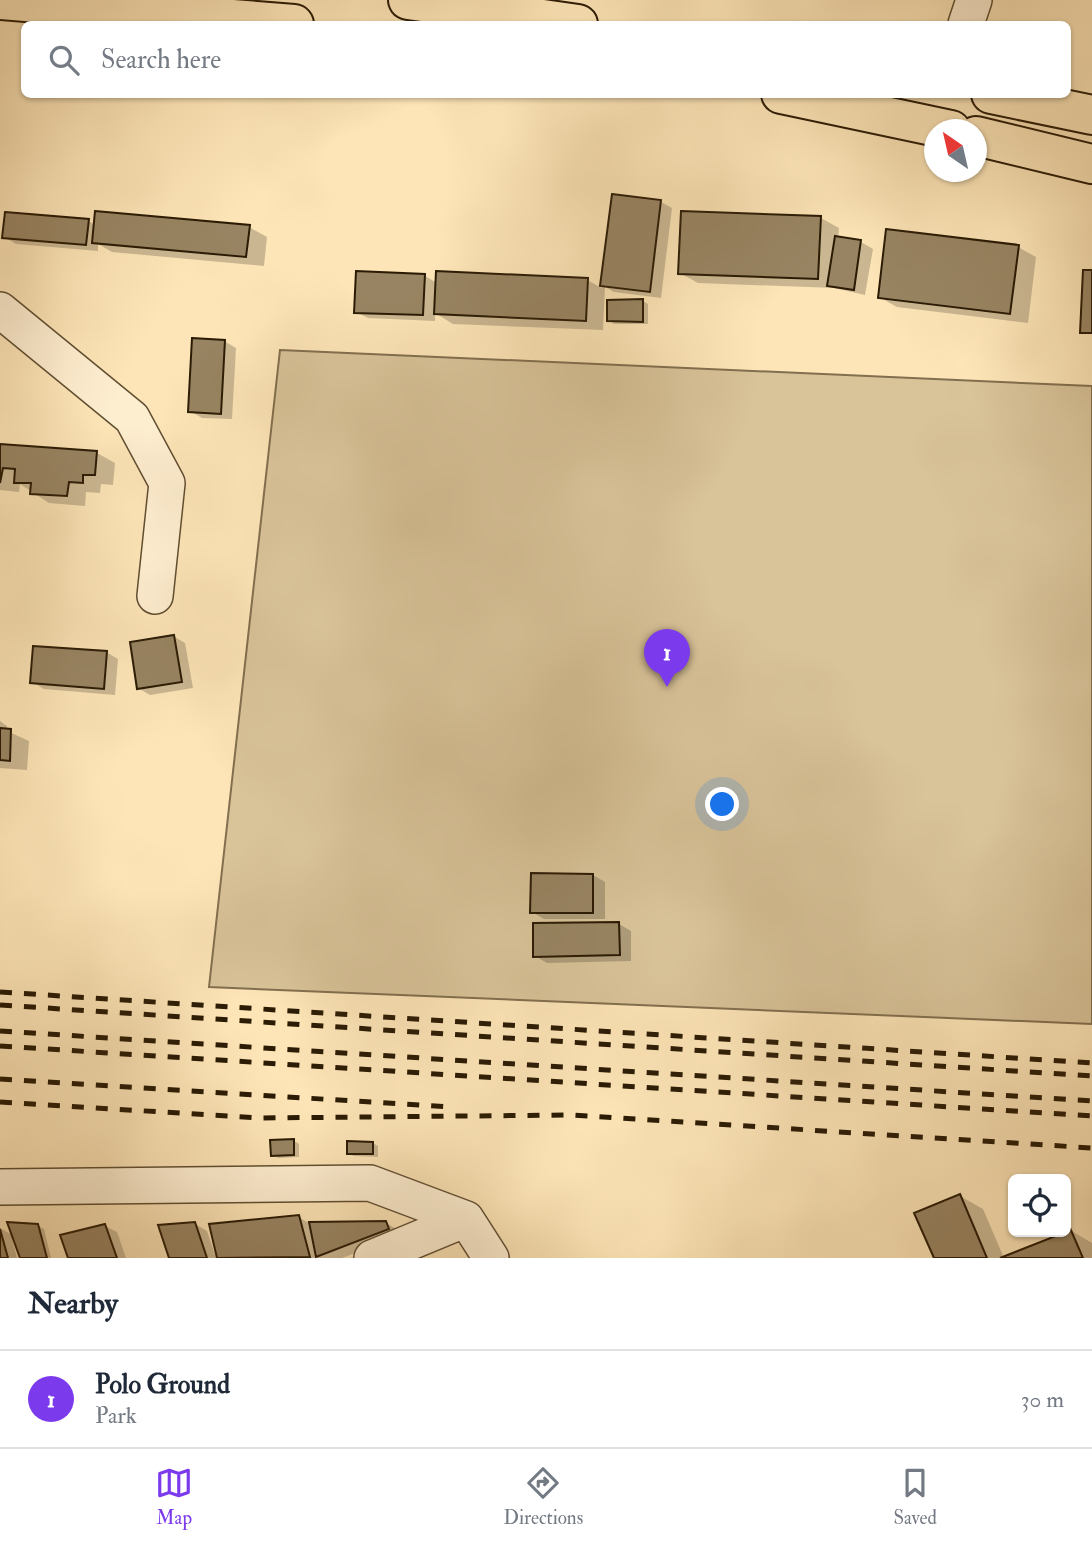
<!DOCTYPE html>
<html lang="en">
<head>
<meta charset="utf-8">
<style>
	:root { --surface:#fff; --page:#f6f6f7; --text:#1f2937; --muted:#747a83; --line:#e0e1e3; --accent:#7c3aed }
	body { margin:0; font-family:"IM FELL Double Pica",serif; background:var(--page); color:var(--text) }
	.controls { position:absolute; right:21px; bottom:21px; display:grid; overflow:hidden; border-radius:10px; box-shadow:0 2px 5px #0004 }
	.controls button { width:63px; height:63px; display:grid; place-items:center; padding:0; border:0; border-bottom:2px solid var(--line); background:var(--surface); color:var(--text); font:35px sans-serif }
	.compass { position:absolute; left:924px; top:119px; width:63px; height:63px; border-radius:50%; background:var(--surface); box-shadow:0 2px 5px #0004; rotate:326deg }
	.you { position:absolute; left:723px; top:805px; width:24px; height:24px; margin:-18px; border:5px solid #fff; border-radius:50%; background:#1a73e8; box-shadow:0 0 0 10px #1a73e833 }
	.badge { display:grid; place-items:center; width:46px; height:46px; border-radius:50%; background:var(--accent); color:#fff; font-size:23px; font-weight:700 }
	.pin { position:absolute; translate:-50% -58px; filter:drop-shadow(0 2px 4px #0008) }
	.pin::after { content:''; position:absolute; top:37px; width:24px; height:21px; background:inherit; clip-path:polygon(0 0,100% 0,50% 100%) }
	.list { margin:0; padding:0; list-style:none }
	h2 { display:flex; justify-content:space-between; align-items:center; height:91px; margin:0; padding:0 28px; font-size:30px }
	h2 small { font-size:23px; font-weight:400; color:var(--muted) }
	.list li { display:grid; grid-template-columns:46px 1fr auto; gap:21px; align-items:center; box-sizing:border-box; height:98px; padding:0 28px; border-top:2px solid var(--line) }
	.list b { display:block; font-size:26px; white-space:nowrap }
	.list p { margin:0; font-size:23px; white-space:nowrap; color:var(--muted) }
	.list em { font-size:23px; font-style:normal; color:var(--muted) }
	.icon { flex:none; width:38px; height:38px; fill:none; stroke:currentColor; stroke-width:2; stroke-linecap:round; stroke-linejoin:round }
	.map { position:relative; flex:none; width:1092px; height:1258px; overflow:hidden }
	.search { position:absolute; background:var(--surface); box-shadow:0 2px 5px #0004; left:21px; right:21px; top:21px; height:77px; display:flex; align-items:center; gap:18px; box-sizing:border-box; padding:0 24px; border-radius:10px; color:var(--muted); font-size:26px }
	.sheet { height:189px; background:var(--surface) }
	nav { display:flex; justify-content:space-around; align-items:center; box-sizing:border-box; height:98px; border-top:2px solid var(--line); background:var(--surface); font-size:19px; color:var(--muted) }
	nav a { display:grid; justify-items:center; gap:4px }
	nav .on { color:var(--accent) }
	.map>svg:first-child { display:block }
	.green { fill:#d9c399; stroke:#826f4f; stroke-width:2 }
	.shadow { fill:#0003 }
	.building { fill:#988462; stroke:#2b1b05; stroke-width:2 }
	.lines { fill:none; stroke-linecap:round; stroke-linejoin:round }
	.street-casing { stroke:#604e32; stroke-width:38 }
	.primary-casing { stroke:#2b1b05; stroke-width:42 }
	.street { stroke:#feeed0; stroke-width:35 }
	.primary { stroke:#fde5b7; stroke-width:38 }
	.rail { stroke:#2b1b05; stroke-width:5; stroke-dasharray:12 12; stroke-linecap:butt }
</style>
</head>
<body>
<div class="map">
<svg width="1092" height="1258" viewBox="0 0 1092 1258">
	<rect width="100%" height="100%" fill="#fde5b7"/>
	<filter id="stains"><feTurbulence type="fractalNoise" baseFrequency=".00286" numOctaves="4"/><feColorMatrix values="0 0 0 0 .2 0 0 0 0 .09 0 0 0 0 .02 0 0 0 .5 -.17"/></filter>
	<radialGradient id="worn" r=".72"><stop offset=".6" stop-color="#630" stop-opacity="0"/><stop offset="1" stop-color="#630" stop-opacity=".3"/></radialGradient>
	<!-- green -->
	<path class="green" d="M280,350L1092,386V1024L209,987Z"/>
	<!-- shadow -->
	<path class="shadow" d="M613,196L661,202L672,208L661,298L614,292L605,287L603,330L453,324L435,313V321L368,318L356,312L425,276L437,283L587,280L602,288Z
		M821,218L839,228L838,238L861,242L873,249L865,295L834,288L698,283L680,273Z
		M88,221L95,225L249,227L267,237L264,266L112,252L98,244V251L16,244L4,237Z
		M1018,247L1036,257L1028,323L897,307L879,297Z
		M643,301L648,304V324H614L609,320Z
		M224,341L236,348L232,419L202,418L190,411Z
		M0,446L97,453L115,463L113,485L101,484L100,493L86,492L85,506L49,503L20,484L19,492L0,490Z
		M173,636L185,643L193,688L150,695L138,688Z
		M106,652L118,659L115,695L44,689L32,682Z
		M0,721L7,726V731L29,741L27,770L0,768Z
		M593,875L605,882V919H544L532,912Z
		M619,924L631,931V961L547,963L535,956Z
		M293,1140L299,1144V1157L278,1158L273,1155Z
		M373,1143L378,1146V1157L354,1156L348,1153Z
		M960,1196L983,1209L1004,1258H936Z
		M298,1217L311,1224L386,1223L398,1230L400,1236L342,1258H219L211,1226Z
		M195,1224L207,1231L216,1258H171Z
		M38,1226L44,1229L51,1258H22L15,1238L12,1239L17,1258H0V1228L14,1236Z
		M105,1226L117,1232L126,1258H70Z
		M1070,1230L1092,1243V1258H1005Z"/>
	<!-- building -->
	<path class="building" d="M612,194L661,200L650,292L600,286Z
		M95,211L250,225L246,257L92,243Z
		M681,211L821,216L818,279L678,274Z
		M5,212L89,219L86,245L2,238Z
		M886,229L1019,245L1010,314L878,298Z
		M835,236L861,240L854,290L827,286Z
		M1083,270H1092V333H1080Z
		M356,271L425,274L423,315L354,313Z
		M436,271L588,278L586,321L434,314Z
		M643,299V322L607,321V300Z
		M192,338L225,340L221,414L188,412Z
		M0,444L97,451L95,475H83V483L69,482L67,496L30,494L31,483H14L15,469L3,468L0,483Z
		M174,635L182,682L137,689L130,642Z
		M33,646L107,651L104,689L30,683Z
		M0,728L11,729L10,761L0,760Z
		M531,873L593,874V913H530Z
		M619,922L620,955L533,957V923Z
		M294,1139V1155L271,1156L270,1140Z
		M347,1141L373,1142V1154H347Z
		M960,1194L987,1258H934L914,1213Z
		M299,1215L310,1257L217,1258L209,1224Z
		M386,1221L389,1229L316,1257L309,1222Z
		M7,1222L38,1224L47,1258H20Z
		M195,1222L207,1258H169L158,1225Z
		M105,1224L117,1258H68L60,1235Z
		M1070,1228L1083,1258H1000L1066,1232Z
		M0,1229L8,1258H0Z"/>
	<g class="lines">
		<defs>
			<path id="street" d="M966,24L974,0
				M0,310L132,418L167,483L155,596
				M0,1187L370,1183L466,1219L491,1258
				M372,1258L466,1219"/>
			<path id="primary" d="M0,0L294,24
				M408,0L578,24
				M781,94L951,130
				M991,94L1092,115
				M976,136L1092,164"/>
		</defs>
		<!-- street casing -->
		<use href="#street" class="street-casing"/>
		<!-- primary casing -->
		<use href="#primary" class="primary-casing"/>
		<!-- street -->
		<use href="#street" class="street"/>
		<!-- primary -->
		<use href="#primary" class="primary"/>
		<!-- rail -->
		<path class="rail" d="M0,992L1092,1063
			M0,1005L1092,1076
			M0,1031L1092,1101
			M0,1046L1092,1116
			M0,1079L450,1107
			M0,1102L259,1118L573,1115L1092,1148"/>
	</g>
	<rect width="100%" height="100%" filter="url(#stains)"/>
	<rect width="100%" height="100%" fill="url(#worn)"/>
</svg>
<div class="controls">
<button><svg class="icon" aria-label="locate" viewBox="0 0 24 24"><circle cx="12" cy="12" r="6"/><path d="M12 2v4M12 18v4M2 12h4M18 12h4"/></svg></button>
</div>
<svg class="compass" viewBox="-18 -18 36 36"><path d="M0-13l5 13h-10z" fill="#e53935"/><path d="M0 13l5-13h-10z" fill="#747a83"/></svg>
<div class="you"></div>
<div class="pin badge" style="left:667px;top:687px">1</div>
<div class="search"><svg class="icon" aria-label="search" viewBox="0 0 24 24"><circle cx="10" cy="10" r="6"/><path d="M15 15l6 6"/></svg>Search here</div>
</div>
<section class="sheet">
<h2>Nearby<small></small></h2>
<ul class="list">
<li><span class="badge">1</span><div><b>Polo Ground</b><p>Park</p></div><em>30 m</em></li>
</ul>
</section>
<nav>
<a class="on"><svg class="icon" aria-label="map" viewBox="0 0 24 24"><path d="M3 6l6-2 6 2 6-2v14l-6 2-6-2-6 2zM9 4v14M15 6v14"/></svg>Map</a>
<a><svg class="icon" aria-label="directions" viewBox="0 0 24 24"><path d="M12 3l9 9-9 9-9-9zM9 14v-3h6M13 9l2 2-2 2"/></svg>Directions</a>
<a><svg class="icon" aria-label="saved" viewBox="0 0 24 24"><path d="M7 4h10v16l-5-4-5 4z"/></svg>Saved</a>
</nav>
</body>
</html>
